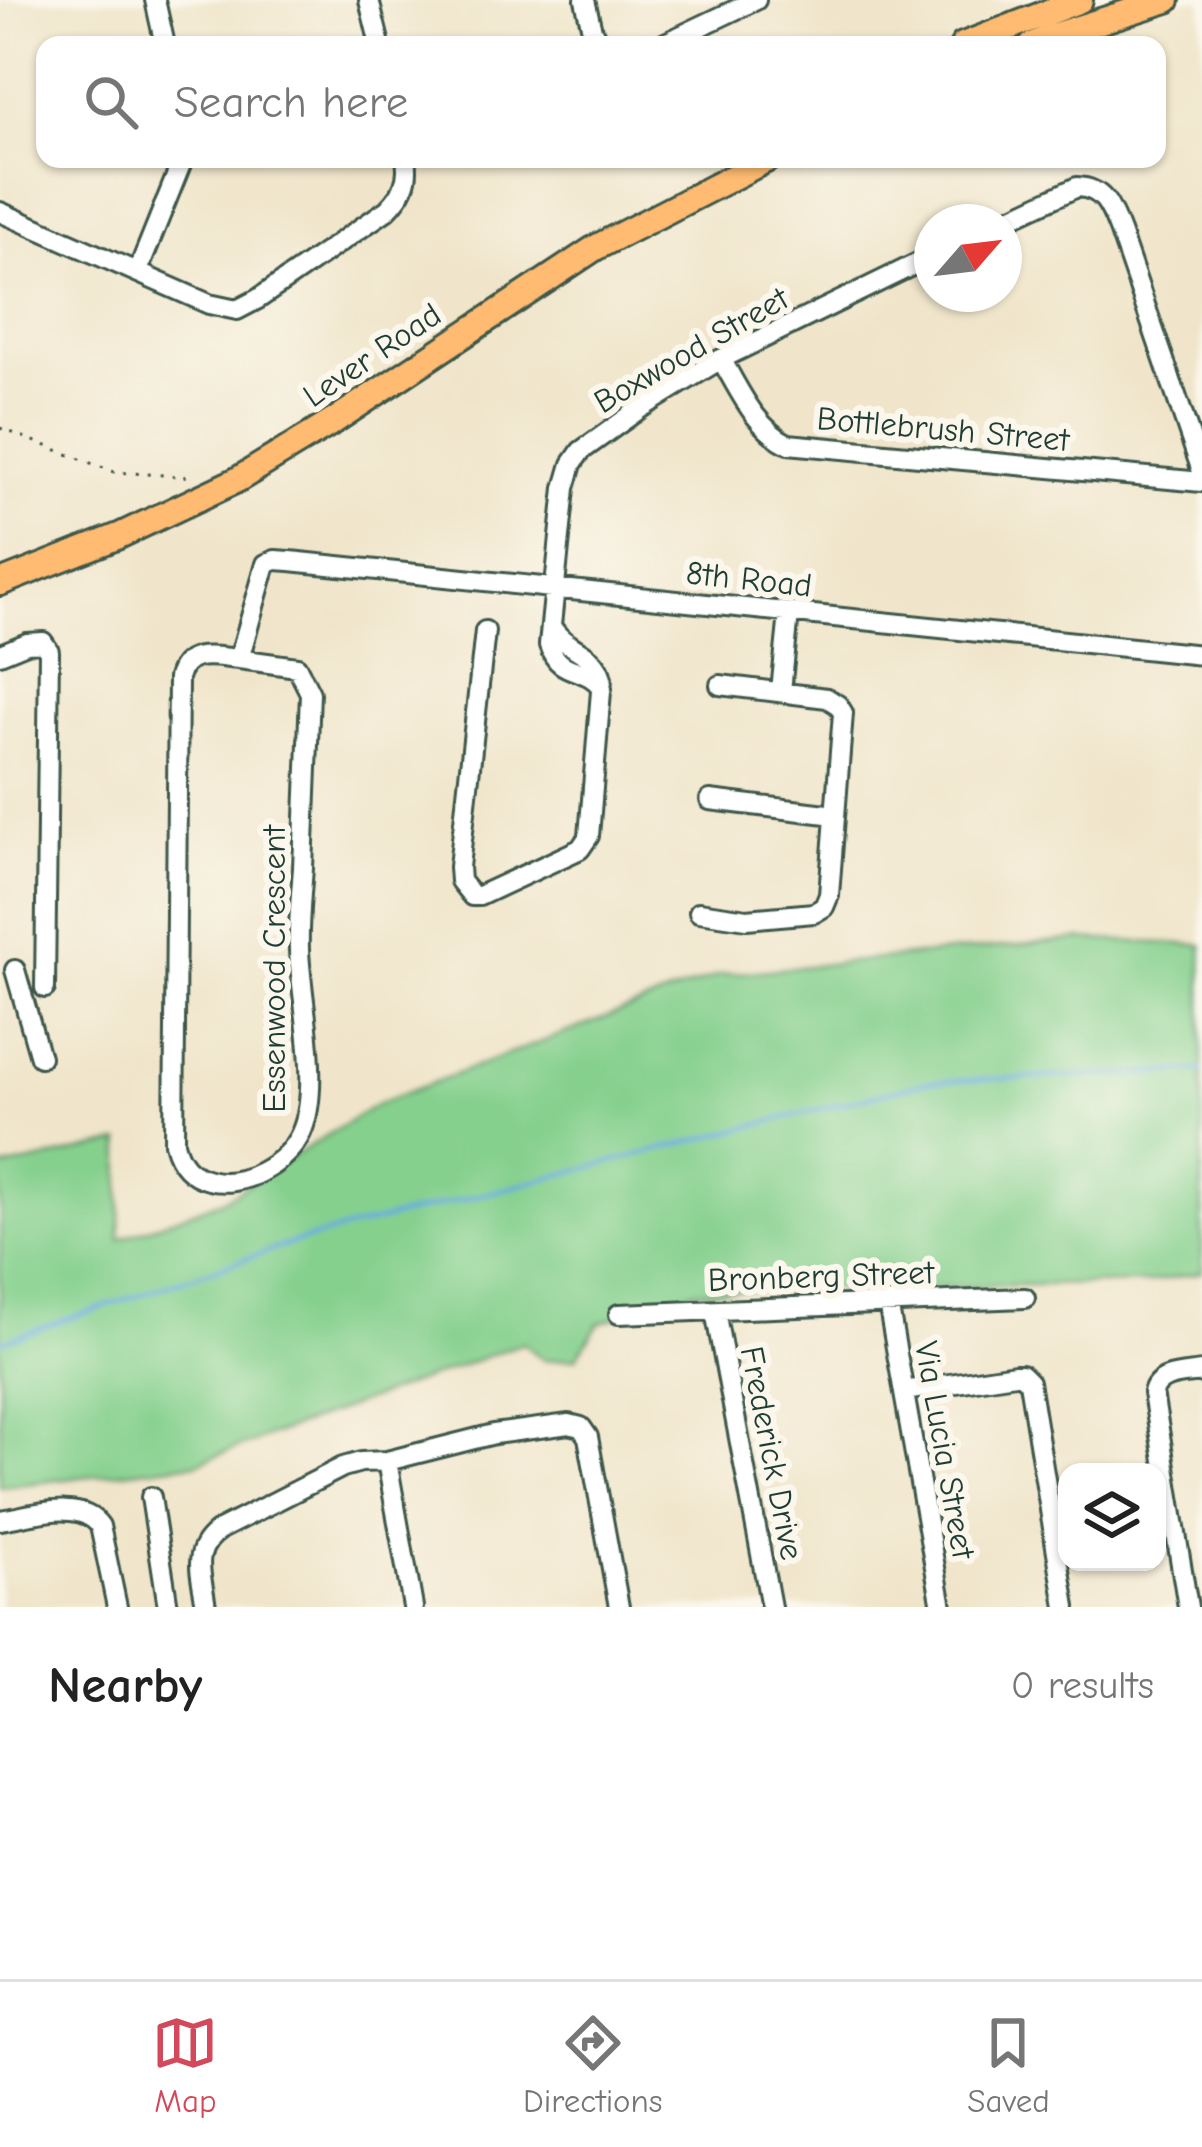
<!DOCTYPE html>
<html lang="en">
<head>
<meta charset="utf-8">
<style>
	:root { --surface:#fff; --page:#f2f2f2; --text:#222; --muted:#767676; --line:#e0e0e0; --accent:#d1495b }
	body { margin:0; font-family:"Comic Neue",sans-serif; background:var(--page); color:var(--text) }
	.controls { position:absolute; right:36px; bottom:36px; display:grid; overflow:hidden; border-radius:24px; box-shadow:0 3px 9px #0004 }
	.controls button { width:108px; height:108px; display:grid; place-items:center; padding:0; border:0; border-bottom:3px solid var(--line); background:var(--surface); color:var(--text); font:60px sans-serif }
	.compass { position:absolute; left:914px; top:204px; width:108px; height:108px; border-radius:50%; background:var(--surface); box-shadow:0 3px 9px #0004; rotate:62deg }
	.list { margin:0; padding:0; list-style:none }
	h2 { display:flex; justify-content:space-between; align-items:center; height:156px; margin:0; padding:0 48px; font-size:51px }
	h2 small { font-size:39px; font-weight:400; color:var(--muted) }
	.icon { flex:none; width:66px; height:66px; fill:none; stroke:currentColor; stroke-width:2; stroke-linecap:round; stroke-linejoin:round }
	.map { position:relative; flex:none; width:1202px; height:1607px; overflow:hidden }
	.search { position:absolute; background:var(--surface); box-shadow:0 3px 9px #0004; left:36px; right:36px; top:36px; height:132px; display:flex; align-items:center; gap:30px; box-sizing:border-box; padding:0 42px; border-radius:24px; color:var(--muted); font-size:45px }
	.sheet { height:372px; background:var(--surface) }
	nav { display:flex; justify-content:space-around; align-items:center; box-sizing:border-box; height:168px; border-top:3px solid var(--line); background:var(--surface); font-size:33px; color:var(--muted) }
	nav a { display:grid; justify-items:center; gap:6px }
	nav .on { color:var(--accent) }
	.map>svg:first-child { display:block }
	.green { fill:#85d08d; stroke:#528660; stroke-width:3 }
	.lines { fill:none; stroke-linecap:round; stroke-linejoin:round }
	.stream { stroke:#69abde; stroke-width:4.5 }
	.minor-casing { stroke:#3e564a; stroke-width:24 }
	.major-casing { stroke:#3e564a; stroke-width:30 }
	.path { stroke:#3e564a; stroke-width:3; stroke-dasharray:3 9; stroke-linecap:butt }
	.minor { stroke:#fff; stroke-width:18 }
	.major { stroke:#febb71; stroke-width:24 }
	.labels { text-anchor:middle; dominant-baseline:central; stroke-width:12; stroke-linejoin:round; paint-order:stroke }
	.street-label { font-size:33px; fill:#1f3d34; stroke:#fbf7ec }
</style>
</head>
<body>
<div class="map">
<svg width="1202" height="1607" viewBox="0 0 1202 1607">
	<rect width="100%" height="100%" fill="#fbf7ec"/>
	<filter id="ink" filterUnits="userSpaceOnUse"><feTurbulence type="fractalNoise" baseFrequency=".00833" numOctaves="2"/><feDisplacementMap in="SourceGraphic" scale="24" xChannelSelector="R" yChannelSelector="G"/><feConvolveMatrix kernelMatrix="1 2 1 2 8 2 1 2 1" color-interpolation-filters="sRGB"/></filter>
	<filter id="wash" filterUnits="userSpaceOnUse"><feTurbulence type="fractalNoise" baseFrequency=".004" numOctaves="4" result="noise"/><feDisplacementMap in="SourceGraphic" scale="48" xChannelSelector="R" yChannelSelector="G"/><feGaussianBlur stdDeviation="2.7" result="paint"/><feColorMatrix in="noise" values="0 0 0 0 0 0 0 0 0 0 0 0 0 0 0 0 0 1.4 0 .05"/><feComposite in="paint" operator="in"/></filter>
	<g filter="url(#wash)">
		<rect width="100%" height="100%" fill="#f0e5ca"/>
		<!-- green -->
		<path class="green" d="M1080,939L1202,945V1272L1147,1283L692,1291L599,1323L576,1358L544,1360L523,1343L196,1463L0,1487V1169L121,1142L120,1239L225,1199L379,1103L720,975Z"/>
		<g class="lines">
			<!-- stream -->
			<path class="stream" d="M0,1342L295,1242L926,1082L1202,1071"/>
		</g>
	</g>
	<g filter="url(#ink)">
		<g class="lines">
			<defs>
				<path id="minor" d="M155,0L165,45
					M369,0L380,45
					M585,0L592,30L600,45
					M661,45L756,0
					M0,212L209,304L237,310L258,299L387,210C402,195 410,181 406,159
					M1002,222L1077,187C1105,188 1111,209 1120,232L1202,471
					M138,271L183,159
					M721,359C739,389 755,428 788,444L1202,482
					M485,631L459,867L460,881L472,896H479L580,849L589,836L602,679C596,651 567,651 553,629
					M0,654L27,643L43,642L49,651L45,988
					M239,659L297,667L310,693C308,751 305,809 303,868C301,895 298,923 299,950C301,1001 322,1087 301,1133C287,1164 242,1189 209,1180C189,1175 179,1163 174,1143L178,678C186,648 214,657 239,659L266,564L275,560L290,561L1202,655
					M602,688C586,664 560,679 549,645L565,488L572,464L581,451L641,408L721,359L932,256
					M781,691L789,614
					M710,800L835,815
					M699,912L747,919L814,913L824,907L829,895L843,713L838,705L827,698L720,685
					M15,970L40,1057
					M888,1303L942,1607
					M715,1311L771,1607
					M619,1314L1025,1298
					M904,1391L1015,1374H1021L1029,1382L1066,1607
					M387,1461L413,1607
					M151,1497L168,1607
					M0,1520C30,1516 81,1498 100,1526L117,1607
					M206,1607C202,1573 189,1551 221,1529L343,1467L361,1462L387,1461L494,1434L569,1424L581,1427L588,1437L619,1607
					M1188,1607L1153,1393C1158,1373 1184,1375 1202,1372"/>
				<path id="major" d="M963,45L1080,0
					M1032,45L1050,37L1167,0
					M0,583L119,536L237,480L334,421L595,248L768,159"/>
			</defs>
			<!-- minor casing -->
			<use href="#minor" class="minor-casing"/>
			<!-- major casing -->
			<use href="#major" class="major-casing"/>
			<!-- path -->
			<path class="path" d="M0,428L114,472L194,477"/>
			<!-- minor -->
			<use href="#minor" class="minor"/>
			<!-- major -->
			<use href="#major" class="major"/>
		</g>
	</g>
	<g class="labels">
		<!-- street labels -->
		<g class="street-label">
			<text transform="translate(691 350) rotate(-30)">Boxwood Street</text>
			<text transform="translate(372 355) rotate(-34)">Lever Road</text>
			<text transform="translate(943 429) rotate(5)">Bottlebrush Street</text>
			<text transform="translate(749 579) rotate(6)">8th Road</text>
			<text transform="translate(274 969) rotate(-90)">Essenwood Crescent</text>
			<text transform="translate(821 1276) rotate(-2)">Bronberg Street</text>
			<text transform="translate(945 1450) rotate(80)">Via Lucia Street</text>
			<text transform="translate(772 1453) rotate(79)">Frederick Drive</text>
		</g>
	</g>
</svg>
<div class="controls">
<button><svg class="icon" aria-label="layers" viewBox="0 0 24 24"><path d="M12 4l9 5-9 5-9-5zM3 14l9 5 9-5"/></svg></button>
</div>
<svg class="compass" viewBox="-18 -18 36 36"><path d="M0-13l5 13h-10z" fill="#e53935"/><path d="M0 13l5-13h-10z" fill="#767676"/></svg>
<div class="search"><svg class="icon" aria-label="search" viewBox="0 0 24 24"><circle cx="10" cy="10" r="6"/><path d="M15 15l6 6"/></svg>Search here</div>
</div>
<section class="sheet">
<h2>Nearby<small>0 results</small></h2>
<ul class="list">
</ul>
</section>
<nav>
<a class="on"><svg class="icon" aria-label="map" viewBox="0 0 24 24"><path d="M3 6l6-2 6 2 6-2v14l-6 2-6-2-6 2zM9 4v14M15 6v14"/></svg>Map</a>
<a><svg class="icon" aria-label="directions" viewBox="0 0 24 24"><path d="M12 3l9 9-9 9-9-9zM9 14v-3h6M13 9l2 2-2 2"/></svg>Directions</a>
<a><svg class="icon" aria-label="saved" viewBox="0 0 24 24"><path d="M7 4h10v16l-5-4-5 4z"/></svg>Saved</a>
</nav>
</body>
</html>
